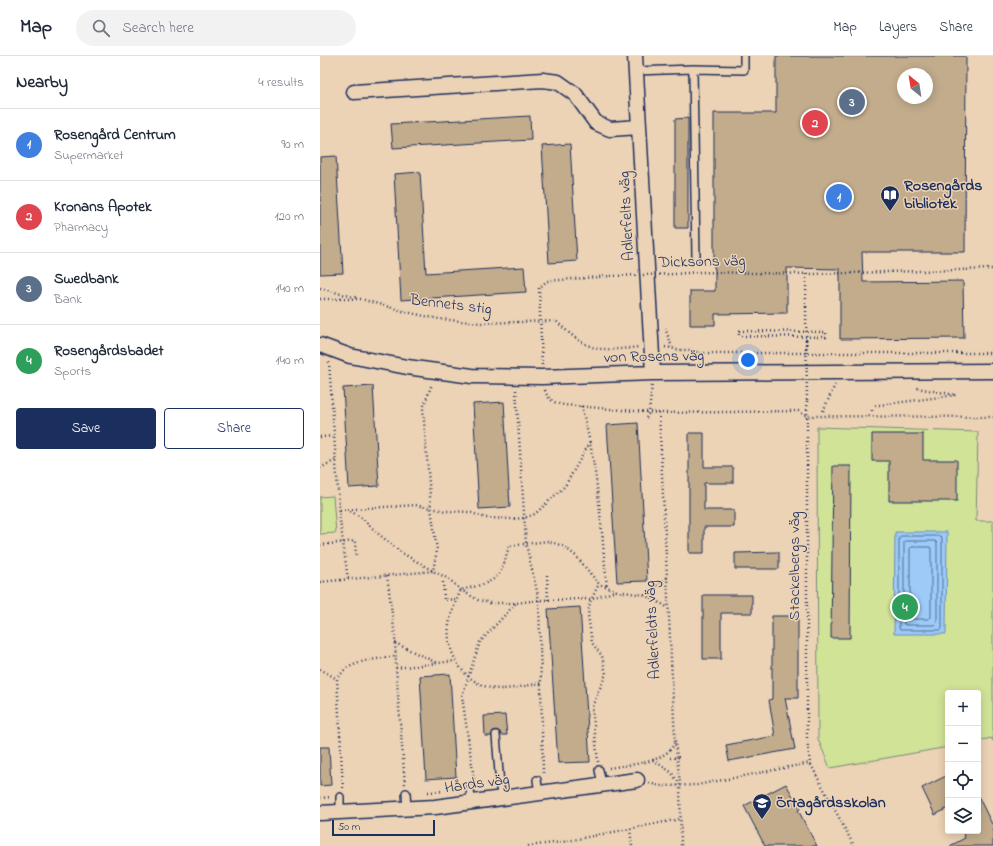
<!DOCTYPE html>
<html lang="en">
<head>
<meta charset="utf-8">
<style>
	:root { --surface:#fff; --page:#f2f2f3; --text:#1f2937; --muted:#747a83; --line:#e0e1e3; --accent:#1b2f5e }
	body { margin:0; font-family:"Indie Flower",sans-serif; background:var(--page); color:var(--text) }
	.controls { position:absolute; right:12px; bottom:12px; display:grid; overflow:hidden; border-radius:4px; box-shadow:0 2px 10px #0003 }
	.controls button { width:36px; height:36px; display:grid; place-items:center; padding:0; border:0; border-bottom:1px solid var(--line); background:var(--surface); color:var(--text); font:20px sans-serif }
	.compass { position:absolute; left:577px; top:12px; width:36px; height:36px; border-radius:50%; background:var(--surface); box-shadow:0 2px 10px #0003; rotate:330deg }
	.scale { position:absolute; left:12px; bottom:10px; width:103px; box-sizing:border-box; padding-left:4px; border:2px solid #1b2f5e; border-top:0; font-size:11px; line-height:14px; white-space:nowrap; color:#1b2f5e; -webkit-text-stroke:3px #edd3b5; paint-order:stroke }
	.you { position:absolute; left:428px; top:304px; width:14px; height:14px; margin:-10px; border:3px solid #fff; border-radius:50%; background:#1a73e8; box-shadow:0 0 0 6px #1a73e833 }
	.badge { display:grid; place-items:center; width:26px; height:26px; border-radius:50%; background:var(--accent); color:#fff; font-size:13px; font-weight:700 }
	.pin { position:absolute; translate:-50% -50%; border:2px solid #fff; box-shadow:0 1px 4px #0006 }
	.list { margin:0; padding:0; list-style:none }
	h2 { display:flex; justify-content:space-between; align-items:center; height:52px; margin:0; padding:0 16px; font-size:17px }
	h2 small { font-size:13px; font-weight:400; color:var(--muted) }
	.list li { display:grid; grid-template-columns:26px 1fr auto; gap:12px; align-items:center; box-sizing:border-box; height:72px; padding:0 16px; border-top:1px solid var(--line) }
	.list b { display:block; font-size:15px; white-space:nowrap }
	.list p { margin:0; font-size:13px; white-space:nowrap; color:var(--muted) }
	.list em { font-size:13px; font-style:normal; color:var(--muted) }
	.actions { display:flex; gap:8px; padding:12px 16px }
	.actions a { flex:1; padding:9px 0; border:1px solid var(--accent); border-radius:4px; text-align:center; font-size:14px; color:var(--accent) }
	.actions .main { background:var(--accent); color:#fff }
	.icon { flex:none; width:22px; height:22px; fill:none; stroke:currentColor; stroke-width:2; stroke-linecap:round; stroke-linejoin:round }
	.map { position:relative; flex:none; width:673px; height:790px; overflow:hidden }
	header { display:flex; align-items:center; gap:24px; box-sizing:border-box; height:56px; padding:0 20px; background:var(--surface); border-bottom:1px solid var(--line) }
	header strong { font-size:19px }
	nav { display:flex; gap:22px; margin-inline-start:auto; font-size:14px }
	.search { width:280px; height:36px; background:var(--page); display:flex; align-items:center; gap:10px; box-sizing:border-box; padding:0 14px; border-radius:22px; color:var(--muted); font-size:15px }
	main { display:flex }
	aside { flex:1; background:var(--surface) }
	.map>svg:first-child { display:block }
	.green { fill:#d1e397; stroke:#76897a }
	.water { fill:#9dcaf7; stroke:#698cba }
	.lines { fill:none; stroke-linecap:round; stroke-linejoin:round }
	.shore { stroke:#4f6d9b; stroke-width:1 }
	.building { fill:#c2ac8c; stroke:#1b2f5e; fill-rule:evenodd }
	.service-casing { stroke:#1b2f5e; stroke-width:10 }
	.minor-casing { stroke:#1b2f5e; stroke-width:17 }
	.path { stroke:#1b2f5e; stroke-width:2.5; stroke-dasharray:1 3; stroke-linecap:butt }
	.service { stroke:#edd3b5; stroke-width:7 }
	.minor { stroke:#edd3b5; stroke-width:14 }
	.path-bridge { stroke:#1b2f5e; stroke-width:2.5; stroke-dasharray:1 3; stroke-linecap:butt }
	.labels { text-anchor:middle; dominant-baseline:central; stroke-width:3; stroke-linejoin:round; paint-order:stroke }
	.poi-label { font-size:16px; font-weight:bold; fill:#1b2f5e; stroke:#edd3b5; text-anchor:start }
	.street-label { font-size:16px; fill:#1b2f5e; stroke:#edd3b5 }
</style>
</head>
<body>
<header>
<strong>Map</strong>
<div class="search"><svg class="icon" aria-label="search" viewBox="0 0 24 24"><circle cx="10" cy="10" r="6"/><path d="M15 15l6 6"/></svg>Search here</div>
<nav><a>Map</a><a>Layers</a><a>Share</a></nav>
</header>
<main>
<aside>
<h2>Nearby<small>4 results</small></h2>
<ul class="list">
<li><span class="badge" style="background:#3f7fe0">1</span><div><b>Rosengård Centrum</b><p>Supermarket</p></div><em>90 m</em></li>
<li><span class="badge" style="background:#e0444e">2</span><div><b>Kronans Apotek</b><p>Pharmacy</p></div><em>120 m</em></li>
<li><span class="badge" style="background:#5c6f8a">3</span><div><b>Swedbank</b><p>Bank</p></div><em>140 m</em></li>
<li><span class="badge" style="background:#2e9e5b">4</span><div><b>Rosengårdsbadet</b><p>Sports</p></div><em>140 m</em></li>
</ul>
<div class="actions"><a class="main">Save</a><a>Share</a></div>
</aside>
<div class="map">
<svg width="673" height="790" viewBox="0 0 673 790">
	<rect width="100%" height="100%" fill="#edd3b5"/>
	<filter id="ink" filterUnits="userSpaceOnUse"><feTurbulence type="fractalNoise" baseFrequency=".025" numOctaves="2"/><feDisplacementMap in="SourceGraphic" scale="8" xChannelSelector="R" yChannelSelector="G"/><feConvolveMatrix kernelMatrix="1 2 1 2 8 2 1 2 1" color-interpolation-filters="sRGB"/></filter>
	<g filter="url(#ink)">
		<!-- green -->
		<path class="green" d="M497,371L658,376L656,465H673V685L671,682L658,685V637H628V691L510,712L498,683Z
			M13,440L16,477L0,478V441Z"/>
		<!-- water -->
		<path class="water" d="M575,476H627L626,578H574Z"/>
		<g class="lines">
			<!-- shore -->
			<path class="shore" d="M581,480H620L622,482V572L621,574H581L579,573V482Z
				M586,485H615L617,487V567L615,569H586L584,568V487Z
				M592,491H610L611,493V561L609,563H591L590,562V493Z"/>
		</g>
		<!-- building -->
		<path class="building" d="M456,0H646L645,196H542L543,226L643,225L644,282L520,283V213L467,212V257L395,258V269H370V235H395V212H394V57H456ZM583,18H607V42H583Z
			M210,60L211,84L73,92L71,68Z
			M368,62V172H355V63Z
			M250,88L257,205L229,207L222,90Z
			M16,100L23,217L0,218V101Z
			M100,116L106,217L204,211L206,236L81,244L74,118Z
			M53,330L59,430L29,432L23,332Z
			M184,346L190,451L159,453L153,348Z
			M318,367L327,525L297,526L287,369Z
			M369,377H384V411H413V427H384V454H414V471H384V497H369Z
			M552,378H603V404H637V445H569V405H552Z
			M513,410H531L530,582H511Z
			M459,496V513H415V497Z
			M383,539H432V557H401V603H383Z
			M260,551L270,706L238,707L228,553Z
			M452,560H478V642H465L475,693L409,705L406,689L455,680L449,644L452,643Z
			M130,618L136,721L106,723L100,620Z
			M185,659L187,679H181L180,676L176,674L173,675L171,680H165L164,660Z
			M0,691H9L11,729L0,730Z
			M628,719V752L615,759L602,732Z
			M466,728L480,753L478,754L497,790H445L424,750Z
			M658,740L673,770V790H630L645,782L642,775H658Z"/>
		<g class="lines">
			<defs>
				<path id="service" d="M373,13L376,202
					M316,15L373,13L424,14V0
					M176,679L181,742
					M279,714L282,728
					M217,724L219,737
					M150,732L151,746
					M86,737L87,753
					M20,741V756"/>
				<path id="minor" d="M315,0L333,317
					M34,36L223,24L238,26L255,38L276,67L290,73L319,71
					M0,289L30,300L87,311L152,320L222,321L333,317L673,315
					M0,757L115,751L317,724"/>
			</defs>
			<!-- service casing -->
			<use href="#service" class="service-casing"/>
			<!-- minor casing -->
			<use href="#minor" class="minor-casing"/>
			<!-- path -->
			<path class="path" d="M355,218L379,216L493,218L673,213
				M0,232L37,242
				M0,243H41L86,256L119,263L161,267L236,265C249,277 265,293 284,293C296,294 308,292 320,291
				M486,251V218
				M345,272L352,291
				M419,275L506,276V281L419,280Z
				M345,291L352,292L356,294H369L381,297H673
				M486,297V281
				M9,306L20,464L28,524
				M222,309L219,232L227,225L291,220
				M196,334L206,488L219,544L223,717
				M225,334C228,344 234,347 244,349L339,357L478,355L487,360L673,361
				M487,345V683L490,707L534,790
				M261,350C278,409 281,470 287,531
				M503,355L515,329
				M552,355V350L636,339L597,332
				M339,357L355,684L360,728L361,790
				M326,362L329,357L332,329
				M0,381L15,380
				M0,412L16,404
				M27,453L42,462L56,476L82,497L113,515L129,523L141,534L158,544L170,547H196L219,544L272,543L296,535
				M20,454L95,449L126,455L149,456L166,462L193,463L204,462L215,458L245,430L270,386
				M0,489L35,485L36,501
				M227,519L228,544
				M67,520L75,580L76,612L85,729
				M0,526L113,515L117,494L111,452L103,352L112,328
				M123,526L124,544L137,543
				M324,539L342,548L348,552
				M75,587L117,607
				M76,612L135,605
				M0,613L17,623
				M221,627C208,629 194,633 181,633C148,633 125,600 129,569C131,556 136,545 141,534C152,531 166,529 175,522C183,516 186,500 189,490L228,485L243,490L256,500L279,528L297,535L324,539L347,522
				M350,702L361,701
				M333,704L351,716L359,727
				M278,706L272,651L286,618L282,600L272,587L268,559L270,546L279,528
				M289,712C310,708 346,708 355,686
				M154,723L142,640L160,586L196,547
				M329,727L340,730L377,729L490,707
				M23,732L17,623L26,612L44,605L76,600
				M108,736L123,735
				M0,742L11,741
				M310,773L312,790
				M208,790L242,786L360,763"/>
			<!-- service -->
			<use href="#service" class="service"/>
			<!-- minor -->
			<use href="#minor" class="minor"/>
			<!-- path-bridge -->
			<path class="path-bridge" d="M291,220L355,218
				M486,251L487,345"/>
		</g>
	</g>
	<!-- icons -->
	<defs>
		<symbol id="library-pin" viewBox="-11 -11 22 30"><path d="M0 17L-7.5 6A9.5 9.5 0 1 1 7.5 6Z" fill="#1b2f5e" stroke="#edd3b5"/><path d="M-6-4Q-3-5.5-.7-3.5V5Q-3 3-6 4ZM6-4Q3-5.5 .7-3.5V5Q3 3 6 4Z" fill="#fff"/></symbol>
		<symbol id="school-pin" viewBox="-11 -11 22 30"><path d="M0 17L-7.5 6A9.5 9.5 0 1 1 7.5 6Z" fill="#1b2f5e" stroke="#edd3b5"/><path d="M0-5L7-2L0 1L-7-2ZM-4 1L0 2.5L4 1V4Q0 6-4 4Z" fill="#fff"/></symbol>
	</defs>
	<g fill-rule="evenodd">
		<use href="#library-pin" x="559" y="128" width="22" height="30"/>
		<use href="#school-pin" x="431" y="736" width="22" height="30"/>
	</g>
	<g class="labels">
		<!-- poi labels -->
		<g class="poi-label">
			<text x="584" y="130">Rosengårds<tspan x="584" dy="18">bibliotek</tspan></text>
			<text x="456" y="747">Örtagårdsskolan</text>
		</g>
		<!-- street labels -->
		<g class="street-label">
			<text transform="translate(307 160) rotate(-93)">Adlerfelts väg</text>
			<text transform="translate(382 206) rotate(-1)">Dicksons väg</text>
			<text transform="translate(131 249) rotate(7)">Bennets stig</text>
			<text transform="translate(334 301) rotate(-1)">von Rosens väg</text>
			<text transform="translate(475 510) rotate(-90)">Stackelbergs väg</text>
			<text transform="translate(333 574) rotate(-93)">Adlerfeldts väg</text>
			<text transform="translate(157 728) rotate(-8)">Hårds väg</text>
		</g>
	</g>
</svg>
<div class="controls">
<button>+</button>
<button>−</button>
<button><svg class="icon" aria-label="locate" viewBox="0 0 24 24"><circle cx="12" cy="12" r="6"/><path d="M12 2v4M12 18v4M2 12h4M18 12h4"/></svg></button>
<button><svg class="icon" aria-label="layers" viewBox="0 0 24 24"><path d="M12 4l9 5-9 5-9-5zM3 14l9 5 9-5"/></svg></button>
</div>
<svg class="compass" viewBox="-18 -18 36 36"><path d="M0-13l5 13h-10z" fill="#e53935"/><path d="M0 13l5-13h-10z" fill="#747a83"/></svg>
<div class="scale">50 m</div>
<div class="you"></div>
<div class="pin badge" style="left:519px;top:141px;background:#3f7fe0">1</div>
<div class="pin badge" style="left:495px;top:67px;background:#e0444e">2</div>
<div class="pin badge" style="left:532px;top:46px;background:#5c6f8a">3</div>
<div class="pin badge" style="left:585px;top:551px;background:#2e9e5b">4</div>
</div>
</main>
</body>
</html>
